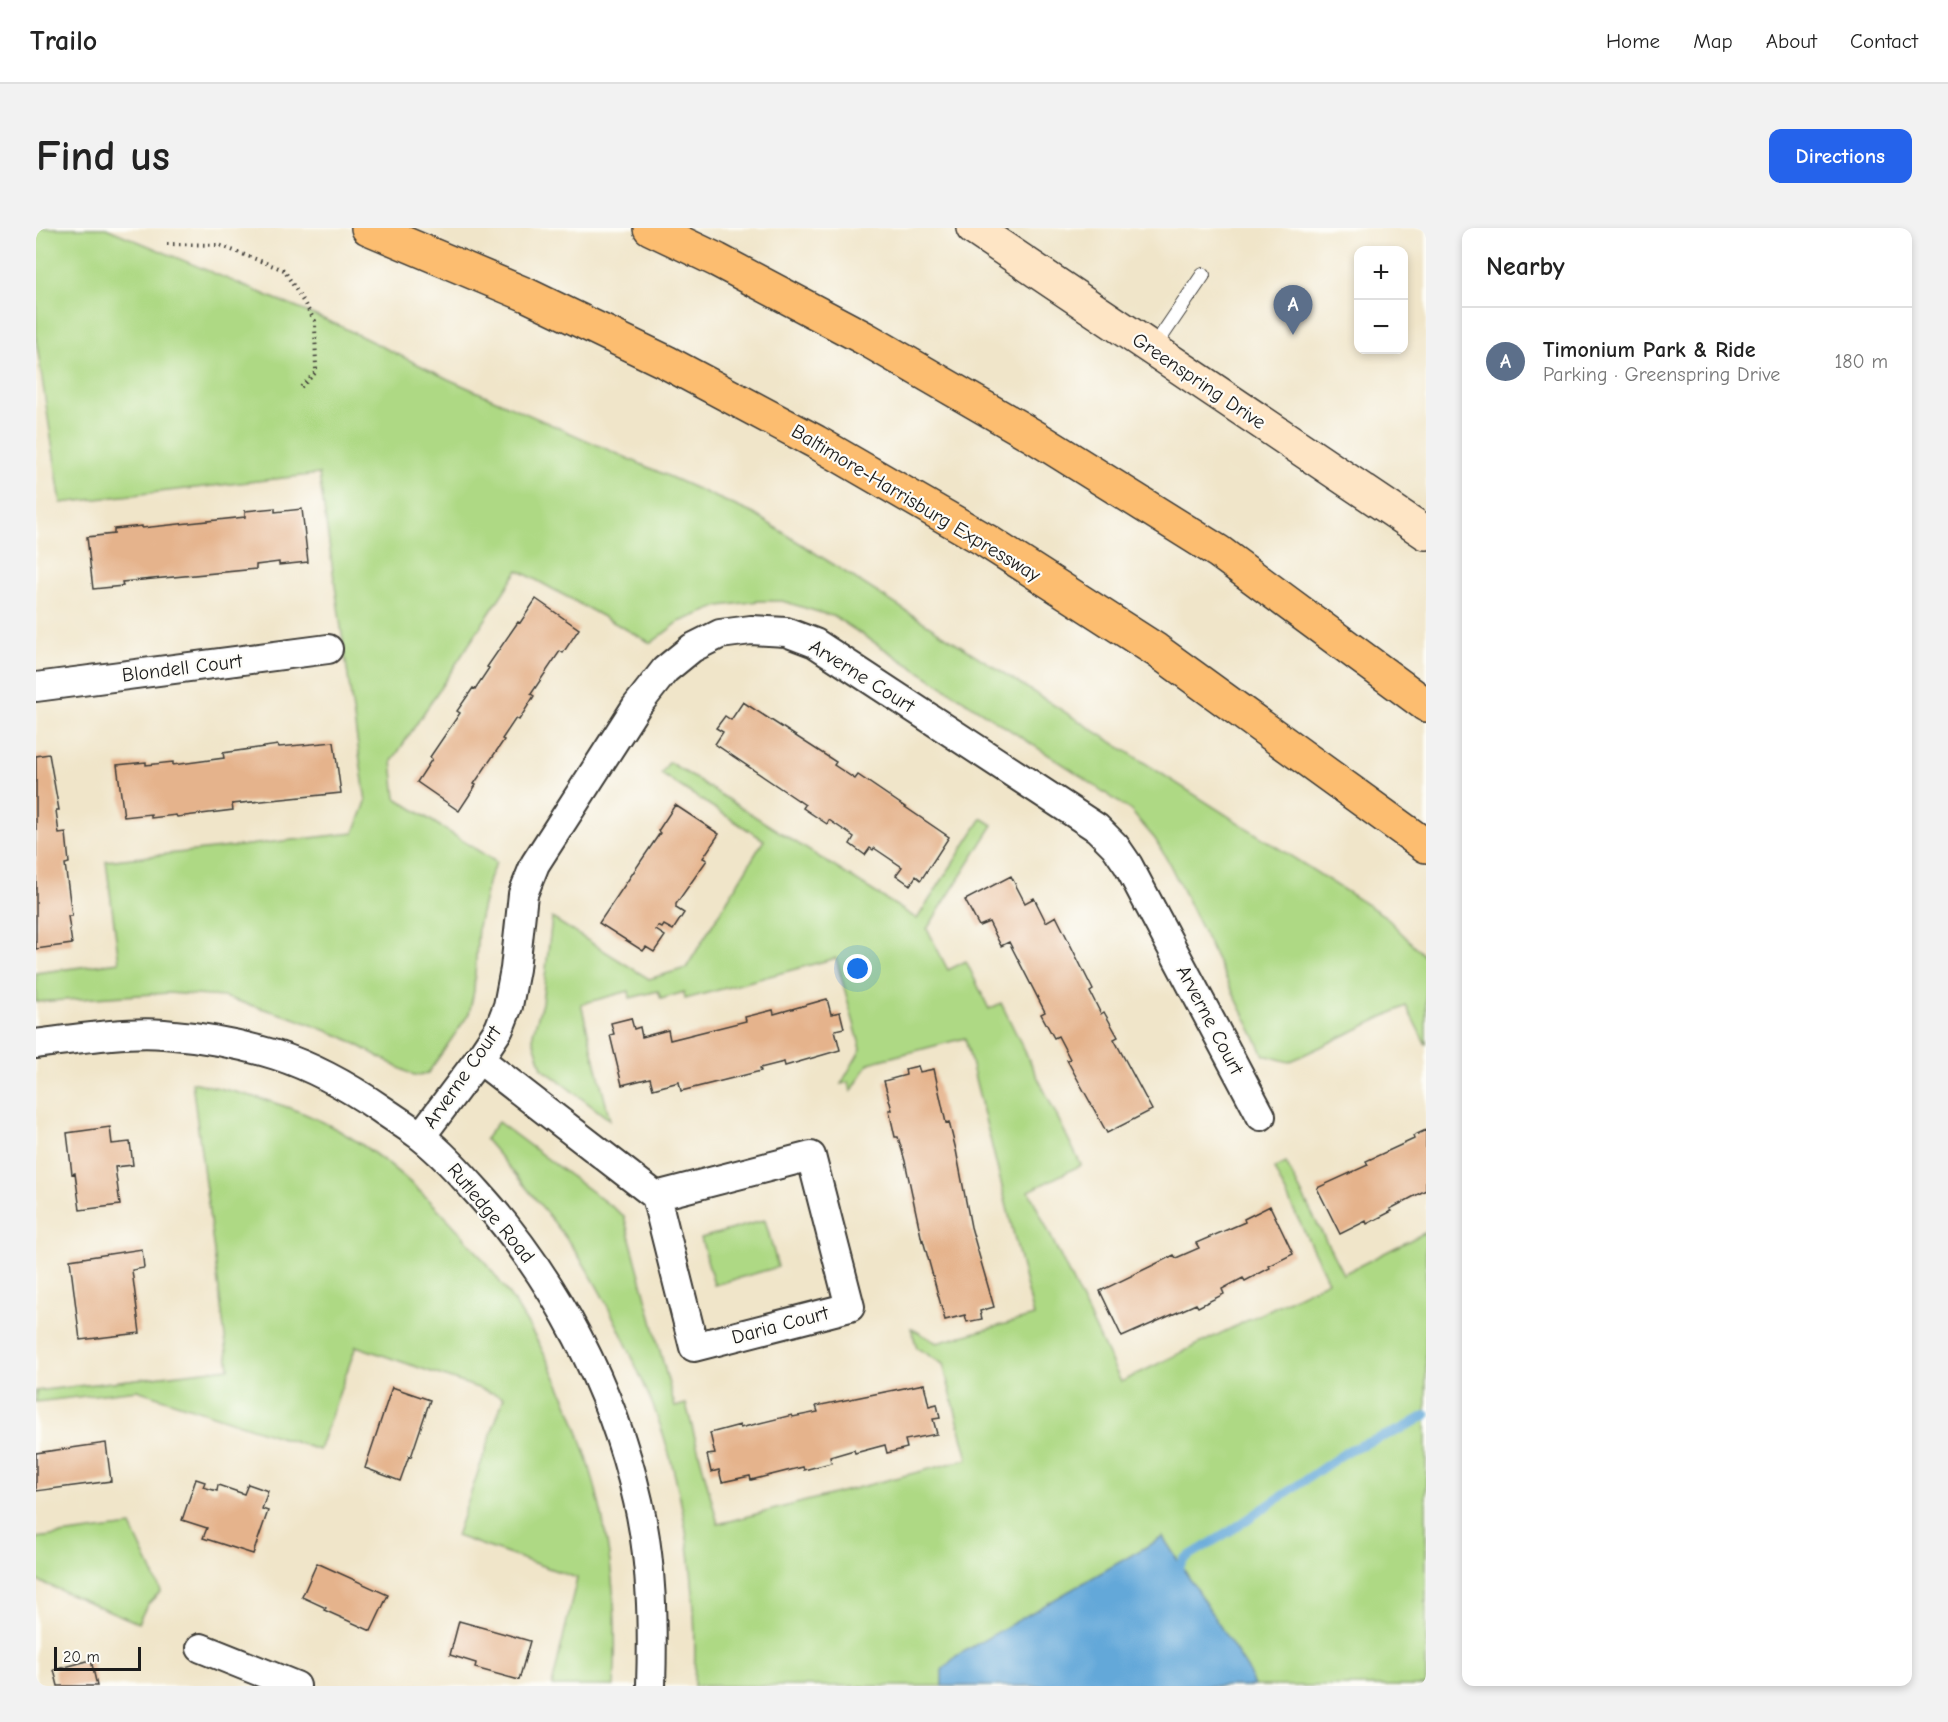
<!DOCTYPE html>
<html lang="en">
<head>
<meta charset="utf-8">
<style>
	:root { --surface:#fff; --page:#f2f2f2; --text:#222; --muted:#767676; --line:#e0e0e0; --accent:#2563eb }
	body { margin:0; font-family:"Comic Neue",sans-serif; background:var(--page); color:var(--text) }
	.controls { position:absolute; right:18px; top:18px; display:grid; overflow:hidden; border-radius:12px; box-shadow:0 3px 9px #0003 }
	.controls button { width:54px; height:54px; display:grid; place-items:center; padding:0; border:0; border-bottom:2px solid var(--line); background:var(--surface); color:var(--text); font:30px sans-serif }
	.scale { position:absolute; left:18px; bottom:15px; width:87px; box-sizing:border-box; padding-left:6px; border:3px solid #1c1c1c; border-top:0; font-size:16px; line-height:21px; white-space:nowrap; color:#1c1c1c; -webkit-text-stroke:4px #fdfcf7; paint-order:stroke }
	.you { position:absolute; left:822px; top:741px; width:21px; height:21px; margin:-15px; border:4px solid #fff; border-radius:50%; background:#1a73e8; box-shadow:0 0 0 9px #1a73e833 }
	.badge { display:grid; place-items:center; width:39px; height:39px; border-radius:50%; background:var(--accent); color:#fff; font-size:20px; font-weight:700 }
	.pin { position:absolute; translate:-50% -50px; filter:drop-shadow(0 2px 3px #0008) }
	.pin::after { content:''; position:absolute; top:32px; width:21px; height:18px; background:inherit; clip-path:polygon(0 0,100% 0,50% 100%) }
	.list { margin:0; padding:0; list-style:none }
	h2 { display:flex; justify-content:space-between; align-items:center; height:78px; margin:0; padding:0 24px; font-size:26px }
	h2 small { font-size:20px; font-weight:400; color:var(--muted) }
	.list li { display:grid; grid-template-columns:39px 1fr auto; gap:18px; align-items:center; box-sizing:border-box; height:108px; padding:0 24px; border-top:2px solid var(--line) }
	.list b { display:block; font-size:22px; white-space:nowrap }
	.list p { margin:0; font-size:20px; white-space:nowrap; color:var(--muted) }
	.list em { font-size:20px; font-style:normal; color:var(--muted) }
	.map { position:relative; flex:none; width:1390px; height:1458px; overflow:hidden; border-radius:12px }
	header { display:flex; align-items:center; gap:36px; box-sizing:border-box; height:84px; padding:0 30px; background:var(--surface); border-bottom:2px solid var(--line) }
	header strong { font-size:28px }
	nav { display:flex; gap:33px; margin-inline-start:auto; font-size:21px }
	.intro { display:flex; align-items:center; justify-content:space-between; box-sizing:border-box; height:144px; padding:0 36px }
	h1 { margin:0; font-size:42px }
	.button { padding:15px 27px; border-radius:12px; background:var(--accent); color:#fff; font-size:21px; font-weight:700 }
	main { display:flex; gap:36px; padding:0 36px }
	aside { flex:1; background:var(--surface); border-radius:12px; box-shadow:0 3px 9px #0003 }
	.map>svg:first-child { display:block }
	.green { fill:#aed984; stroke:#657a50; stroke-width:1.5 }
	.water { fill:#64a8d9; stroke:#40627a; stroke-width:1.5 }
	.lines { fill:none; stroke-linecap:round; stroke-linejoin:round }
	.stream { stroke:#64a8d9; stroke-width:9 }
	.building { fill:#e5b38c }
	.lane-casing { stroke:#3c3a36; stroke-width:16 }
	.street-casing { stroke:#3c3a36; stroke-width:32 }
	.secondary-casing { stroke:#3c3a36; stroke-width:36 }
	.highway-casing { stroke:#3c3a36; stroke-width:36 }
	.path { stroke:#3c3a36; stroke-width:4; stroke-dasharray:1.5 4.5; stroke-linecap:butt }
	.lane { stroke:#fff; stroke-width:14 }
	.street { stroke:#fff; stroke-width:28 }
	.secondary { stroke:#fee5c5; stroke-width:33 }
	.highway { stroke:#fcbd6f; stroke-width:33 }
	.labels { text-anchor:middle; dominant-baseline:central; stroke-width:4.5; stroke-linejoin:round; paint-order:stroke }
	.street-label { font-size:20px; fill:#1c1c1c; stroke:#fdfcf7 }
</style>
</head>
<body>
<header>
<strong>Trailo</strong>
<nav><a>Home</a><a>Map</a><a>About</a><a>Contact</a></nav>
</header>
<div class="intro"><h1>Find us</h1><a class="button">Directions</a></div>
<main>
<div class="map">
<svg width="1390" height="1458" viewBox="0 0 1390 1458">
	<rect width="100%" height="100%" fill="#fdfcf7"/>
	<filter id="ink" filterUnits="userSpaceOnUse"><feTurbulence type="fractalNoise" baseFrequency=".0167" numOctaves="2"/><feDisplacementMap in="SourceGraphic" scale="12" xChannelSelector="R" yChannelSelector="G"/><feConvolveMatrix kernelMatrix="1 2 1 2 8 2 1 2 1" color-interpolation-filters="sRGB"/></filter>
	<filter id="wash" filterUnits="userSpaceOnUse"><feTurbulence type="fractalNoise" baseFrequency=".008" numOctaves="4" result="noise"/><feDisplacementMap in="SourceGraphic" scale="24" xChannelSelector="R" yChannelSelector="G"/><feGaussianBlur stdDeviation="1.35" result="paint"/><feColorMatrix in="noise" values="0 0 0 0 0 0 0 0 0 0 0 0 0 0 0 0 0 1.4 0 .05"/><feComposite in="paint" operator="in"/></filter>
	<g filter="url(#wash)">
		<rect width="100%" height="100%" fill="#f0e5c9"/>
		<!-- green -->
		<path class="green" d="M0,0H70L304,98L412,151L718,286L1349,688L1390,730V817L1370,778L1253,834L1228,827L1134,637L1119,611L1095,583L1033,540L799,389L746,373H723L684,378L643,394L615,415L482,342L356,533L360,570L460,634L453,651L442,698L438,763L433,786L392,845L378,848L307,809L255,789L188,769L132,765L0,774V745L83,734L70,633L318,605L330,574L283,246L25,275L0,111Z
			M633,534L881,691L946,590L957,597L891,701L912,742L930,733L953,781L965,775L1045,937L993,963L1085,1154L1292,1053L1238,941L1250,935L1307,1046L1390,1004V1458H658C662,1365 651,1268 618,1180C611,1163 603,1146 596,1129C579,1091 560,1052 535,1017C509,980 478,945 449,911L462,894L588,988L639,1179L650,1176L682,1296L932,1231L907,1136L881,1120L875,1100L901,1115L998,1088L929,810L833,835L815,864L813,854L805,856L825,821L800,730L649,771L648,764L625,771L622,763L594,770L593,763L545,776L574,892L506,840L497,811V805L506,775L516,690L613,751L650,740L728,612L625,546Z
			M156,854C206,865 257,876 302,902C341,924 376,954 407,986C529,1111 589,1285 578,1458H516L541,1350L420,1308L468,1169L320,1118L283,1222L101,1162L0,1174V1163L193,1140Z
			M729,992L742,1039L678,1057L665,1010Z
			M95,1298L125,1363L111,1377L102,1395L0,1352V1310Z"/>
		<!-- water -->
		<path class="water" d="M1127,1309L1212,1442L1218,1458H906V1442L920,1428Z"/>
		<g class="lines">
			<!-- stream -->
			<path class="stream" d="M1139,1346L1148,1331L1196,1302L1313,1222L1366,1201L1390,1187"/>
		</g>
		<g id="blocks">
			<!-- building -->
			<path class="building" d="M239,280V284L266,281L272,334L243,337V334L220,337V341L86,354L87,358L57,361L51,309L78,306V301L106,298V300L209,289V283Z
				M500,371L543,401L527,425L524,423L495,466L498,468L483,492L480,490L466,511L468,512L438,556L440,557L423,583L381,554L396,531L394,529L424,485L421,483L437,460L439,461L453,440L451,439L482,394L484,395Z
				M707,474L800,534L798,537L819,551L822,547L913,609L885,652L880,648L874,657L860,647L866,639L838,620L837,622L834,620L829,627L814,616L818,609L793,592L791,596L767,580L769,577L747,562L679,516L687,504L680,500L689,488L695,492Z
				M298,514L305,565L196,576L197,582L141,589L140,587L115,590V586L88,589L81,537L110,534V537L137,534V537L188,530L187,525L242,517L243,519Z
				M13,526L23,582H20L23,606L30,605L33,635L29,636L36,688H32L36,716L0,721V528Z
				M639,577L683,606L667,630L671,632L640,676V680L648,685L637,702L628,697L626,700L622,698L620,702L629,708L618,724L610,719L607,723L563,695L624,605L622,603Z
				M975,648L989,675L998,670L1010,694L1020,688L1057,762L1054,764L1065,786L1068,784L1082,809L1078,811L1116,882L1071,905L1031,832L1034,831L1022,808L1018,810L1005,786L1009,784L973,714L965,718L953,694L943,698L929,672Z
				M791,771L795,786L804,784L808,800L799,802L804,822L749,838L748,834L724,840L725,843L645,863L643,854L617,861L614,850L586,857L574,807L578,806L575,795L595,790L598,801L604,799L606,809L632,802L634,812L710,793L709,789L737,782L738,786Z
				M882,838L884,844L898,841L910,895L913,894L920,922L935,999L958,1079L944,1083L946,1091L931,1094L929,1087L909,1092L887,1012L886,1013L869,933L862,909H859L853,882H856L848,853L870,847L869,841Z
				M74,899L76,916L94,914L97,937L79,939L84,977L44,982L39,945L36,946L31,905Z
				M1390,902V962L1354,981L1356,983L1331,996L1330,993L1304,1006L1281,960L1332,937L1330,933L1378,911L1377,908Z
				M1234,978L1257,1026L1233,1038L1234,1040L1209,1053L1207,1050L1186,1061L1188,1066L1162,1079L1160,1076L1086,1109L1064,1063L1138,1027L1140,1030L1163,1020L1160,1015L1209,994L1208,991Z
				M106,1021L108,1040L96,1042L104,1105L44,1112L34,1032Z
				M888,1156L893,1178L901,1176L904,1190L897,1191L901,1206L869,1212L871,1220L851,1225L849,1217L819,1225L818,1222L794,1229L795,1235L768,1242L767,1239L715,1252L714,1248L686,1254L683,1242L675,1244L671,1227L679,1226L674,1205L704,1197V1200L756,1187L757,1189L782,1184L780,1178Z
				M356,1159L394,1172L375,1229L373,1228L364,1253L329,1240Z
				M70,1215L75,1253L0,1263V1225Z
				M160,1251L169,1254L167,1259L181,1263L182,1257L208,1266L212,1256L232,1263L226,1281L232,1283L217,1326L167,1310L171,1300L146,1292Z
				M281,1335L352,1367L335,1403L288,1382L290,1380L266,1369Z
				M423,1393L494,1413L483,1452L439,1440L440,1435L414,1427Z
				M55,1432L61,1458H22L18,1442Z"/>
		</g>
	</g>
	<g filter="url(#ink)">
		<use href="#blocks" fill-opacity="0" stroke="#3c3a36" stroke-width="1.5"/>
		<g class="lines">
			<defs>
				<path id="lane" d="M1116,122L1167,47"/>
				<path id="street" d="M0,459L292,421
					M0,816C40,811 89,803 128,806C166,809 204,816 240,827C277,839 313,859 345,881C358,890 371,898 383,907C405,924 424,945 442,965C520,1052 576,1159 602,1273C616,1334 617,1397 615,1458
					M443,831L620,968L775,928L814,1079L658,1119L620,968
					M385,908L443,831L463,801L472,778L479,741L487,666L499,636L600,479L629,442L656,420L684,406L715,402L750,404L779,415L1061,600L1079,618L1092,637L1225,888
					M165,1420L260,1458"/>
				<path id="secondary" d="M937,0L1390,305"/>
				<path id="highway" d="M332,0L491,67L630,134L780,214L949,312L1120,422L1390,618
					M614,0L681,32L830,111L999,209L1183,324L1390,477"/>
			</defs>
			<!-- lane casing -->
			<use href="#lane" class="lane-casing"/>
			<!-- street casing -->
			<use href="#street" class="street-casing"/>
			<!-- secondary casing -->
			<use href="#secondary" class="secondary-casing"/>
			<!-- highway casing -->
			<use href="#highway" class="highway-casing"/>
			<!-- path -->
			<path class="path" d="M131,16L183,17L248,42L279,93L280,144L262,162"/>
			<!-- lane -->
			<use href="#lane" class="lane"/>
			<!-- street -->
			<use href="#street" class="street"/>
			<!-- secondary -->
			<use href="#secondary" class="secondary"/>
			<!-- highway -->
			<use href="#highway" class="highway"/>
		</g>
	</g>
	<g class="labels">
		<!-- street labels -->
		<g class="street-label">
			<text transform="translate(1163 153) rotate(34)">Greenspring Drive</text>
			<text transform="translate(880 275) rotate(31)">Baltimore-Harrisburg Expressway</text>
			<text transform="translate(146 440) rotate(-7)">Blondell Court</text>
			<text transform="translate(826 448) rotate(32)">Arverne Court</text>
			<text transform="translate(1174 792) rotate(62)">Arverne Court</text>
			<text transform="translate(426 849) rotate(-55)">Arverne Court</text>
			<text transform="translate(455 985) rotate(50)">Rutledge Road</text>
			<text transform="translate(744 1097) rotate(-15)">Daria Court</text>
		</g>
	</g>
</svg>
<div class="controls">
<button>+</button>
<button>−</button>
</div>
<div class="scale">20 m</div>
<div class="you"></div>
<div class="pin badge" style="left:1257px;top:107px;background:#5c6f8a">A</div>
</div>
<aside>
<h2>Nearby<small></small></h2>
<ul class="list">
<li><span class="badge" style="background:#5c6f8a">A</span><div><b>Timonium Park &amp; Ride</b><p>Parking · Greenspring Drive</p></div><em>180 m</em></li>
</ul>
</aside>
</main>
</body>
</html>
